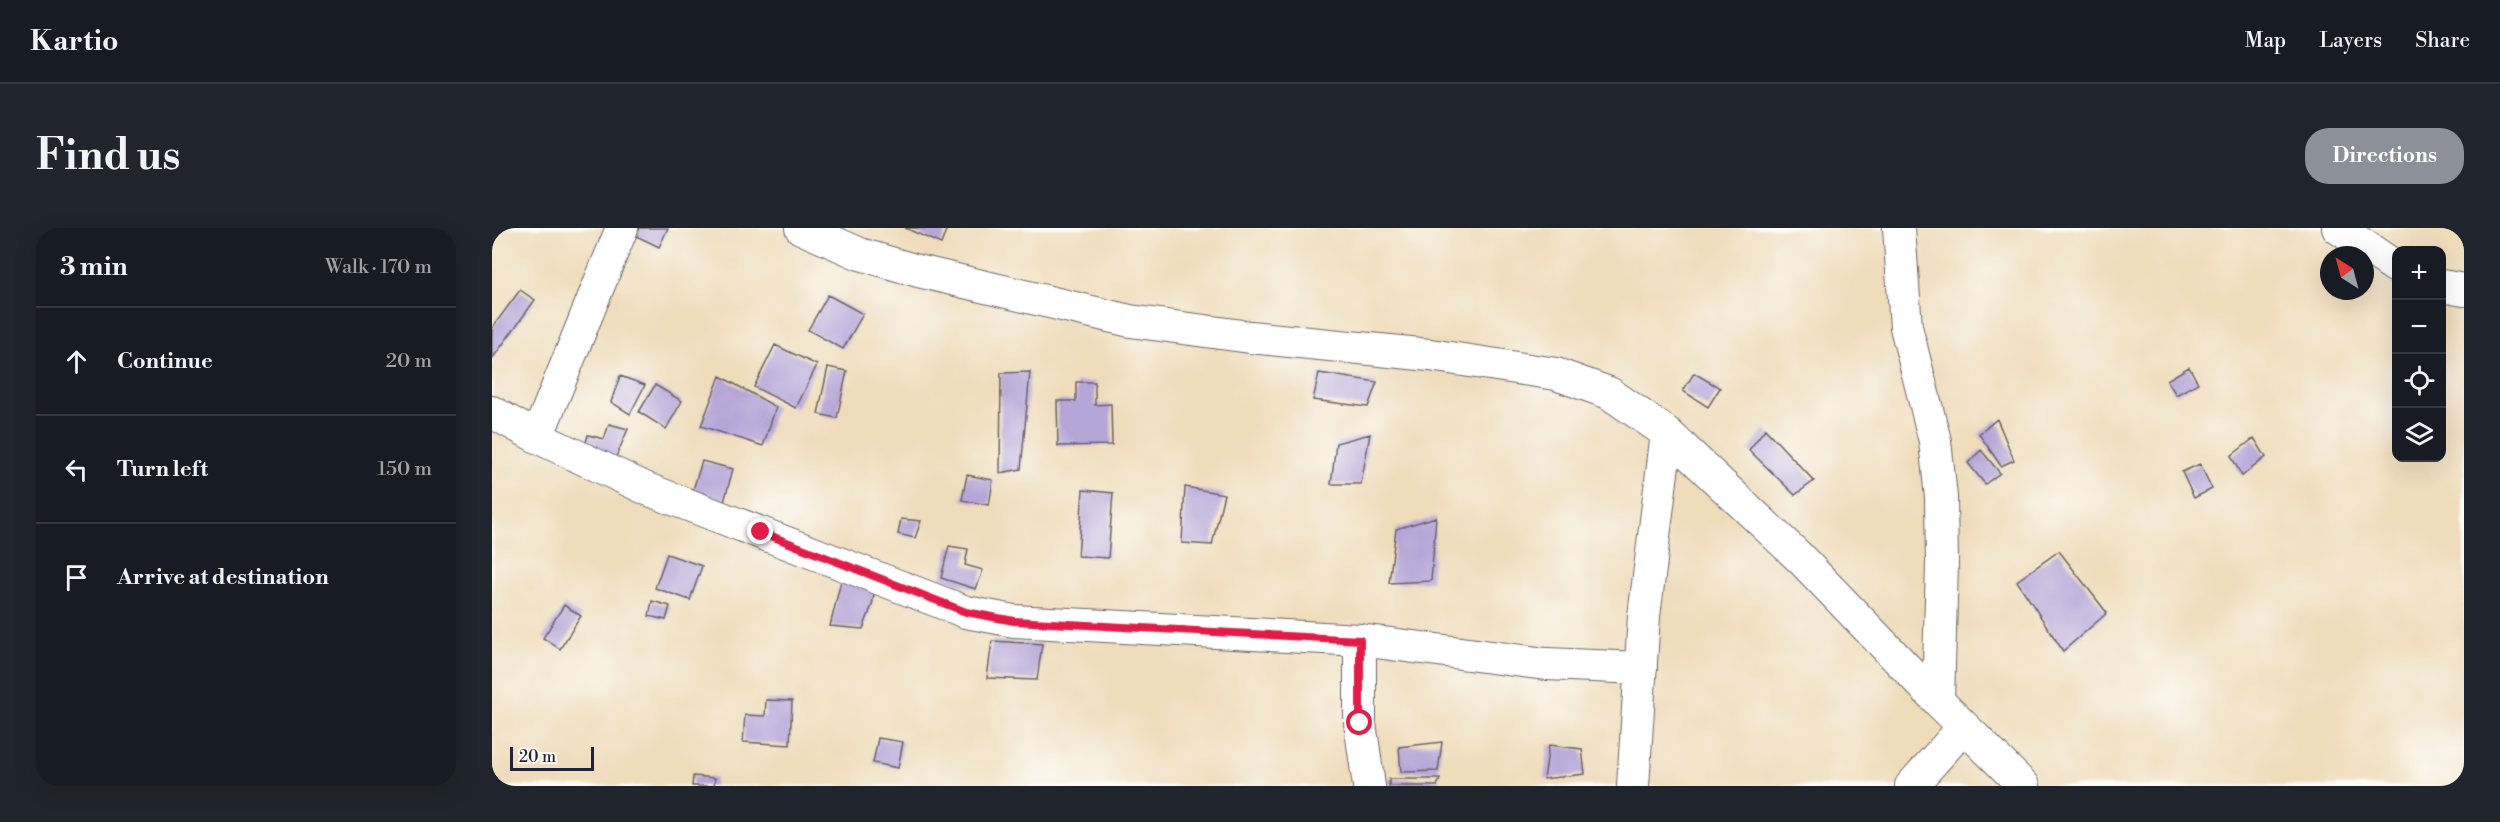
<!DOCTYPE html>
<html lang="en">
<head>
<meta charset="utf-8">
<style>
	:root { --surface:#171b24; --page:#20242c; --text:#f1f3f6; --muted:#9ea1a6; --line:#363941; --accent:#8c9099 }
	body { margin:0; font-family:"Libre Bodoni",serif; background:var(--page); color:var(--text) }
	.controls { position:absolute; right:18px; top:18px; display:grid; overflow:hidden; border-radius:12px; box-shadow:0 6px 24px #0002 }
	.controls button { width:54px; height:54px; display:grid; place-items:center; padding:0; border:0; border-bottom:2px solid var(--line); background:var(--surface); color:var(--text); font:30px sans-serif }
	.compass { position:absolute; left:1828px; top:18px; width:54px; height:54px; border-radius:50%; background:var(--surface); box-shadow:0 6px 24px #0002; rotate:324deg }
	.scale { position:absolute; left:18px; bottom:15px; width:84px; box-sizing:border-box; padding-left:6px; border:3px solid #22223b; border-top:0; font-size:16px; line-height:21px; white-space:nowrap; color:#22223b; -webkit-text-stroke:4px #fdfcf7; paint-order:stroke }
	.stop { position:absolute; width:18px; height:18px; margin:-14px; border:4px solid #e11d48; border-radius:50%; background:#fff }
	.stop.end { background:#e11d48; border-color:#fff; box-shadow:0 2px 6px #0008 }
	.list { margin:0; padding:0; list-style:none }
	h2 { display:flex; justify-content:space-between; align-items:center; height:78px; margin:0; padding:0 24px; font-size:26px }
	h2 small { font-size:20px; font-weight:400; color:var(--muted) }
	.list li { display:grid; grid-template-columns:39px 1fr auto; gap:18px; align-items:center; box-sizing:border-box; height:108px; padding:0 24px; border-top:2px solid var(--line) }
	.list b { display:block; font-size:22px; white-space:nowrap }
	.list em { font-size:20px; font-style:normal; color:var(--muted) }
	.icon { flex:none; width:33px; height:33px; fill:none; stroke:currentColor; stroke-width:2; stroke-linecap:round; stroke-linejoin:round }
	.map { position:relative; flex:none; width:1972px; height:558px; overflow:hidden; border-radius:24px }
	header { display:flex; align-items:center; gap:36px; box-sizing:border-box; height:84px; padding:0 30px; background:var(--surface); border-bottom:2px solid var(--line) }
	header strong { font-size:28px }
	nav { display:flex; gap:33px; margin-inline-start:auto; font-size:21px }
	.intro { display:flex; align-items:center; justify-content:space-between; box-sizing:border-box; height:144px; padding:0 36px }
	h1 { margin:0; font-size:42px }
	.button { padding:15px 27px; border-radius:24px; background:var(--accent); color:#fff; font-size:21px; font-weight:700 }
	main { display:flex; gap:36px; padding:0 36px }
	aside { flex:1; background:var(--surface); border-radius:24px; box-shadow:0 6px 24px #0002 }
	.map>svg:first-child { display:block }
	.building { fill:#b6a6d8 }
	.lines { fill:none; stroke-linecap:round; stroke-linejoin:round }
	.minor-casing { stroke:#6a6368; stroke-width:34 }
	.minor { stroke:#fff; stroke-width:32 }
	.route { stroke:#e11d48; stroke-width:8 }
</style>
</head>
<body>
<header>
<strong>Kartio</strong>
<nav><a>Map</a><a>Layers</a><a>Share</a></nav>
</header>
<div class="intro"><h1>Find us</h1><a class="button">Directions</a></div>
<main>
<aside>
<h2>3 min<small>Walk · 170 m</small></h2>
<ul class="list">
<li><svg class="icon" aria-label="ahead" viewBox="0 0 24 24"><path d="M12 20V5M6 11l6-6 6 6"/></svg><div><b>Continue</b></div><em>20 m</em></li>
<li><svg class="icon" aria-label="left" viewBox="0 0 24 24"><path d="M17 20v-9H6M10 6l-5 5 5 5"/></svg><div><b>Turn left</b></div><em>150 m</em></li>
<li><svg class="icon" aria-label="arrive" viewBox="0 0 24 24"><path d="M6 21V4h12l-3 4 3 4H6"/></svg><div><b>Arrive at destination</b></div></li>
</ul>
</aside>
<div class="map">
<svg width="1972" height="558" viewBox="0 0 1972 558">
	<rect width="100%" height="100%" fill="#fdfcf7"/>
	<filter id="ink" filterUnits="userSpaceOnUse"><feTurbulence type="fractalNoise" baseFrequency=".0167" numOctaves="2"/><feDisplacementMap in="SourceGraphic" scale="12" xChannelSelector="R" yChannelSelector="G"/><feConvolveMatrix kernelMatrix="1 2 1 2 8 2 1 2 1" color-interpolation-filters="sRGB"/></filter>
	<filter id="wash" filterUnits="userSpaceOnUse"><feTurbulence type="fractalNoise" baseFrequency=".008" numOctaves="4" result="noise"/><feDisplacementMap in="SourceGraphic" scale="24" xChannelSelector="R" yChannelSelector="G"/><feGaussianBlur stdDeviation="1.35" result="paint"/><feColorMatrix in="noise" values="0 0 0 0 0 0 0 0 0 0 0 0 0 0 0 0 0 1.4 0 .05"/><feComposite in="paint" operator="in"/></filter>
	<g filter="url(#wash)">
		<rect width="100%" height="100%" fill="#efdcbb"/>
		<g id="blocks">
			<!-- building -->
			<path class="building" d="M143,0H176L167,19L140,6Z
				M413,0H455L449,16Z
				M28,62L43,72L0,131V100Z
				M336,67L371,86L351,121L316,102Z
				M283,117L325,137L304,180L262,159Z
				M336,139L355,143L345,190L326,186Z
				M1697,139L1706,155L1684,167L1675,152Z
				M538,144L529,241L508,245L509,145Z
				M827,145L885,154L876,179L821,172Z
				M1202,145L1228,160L1216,179L1191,163Z
				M128,148L153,157L138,186L119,174Z
				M228,148L284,179L271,218L209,198Z
				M584,154H603V177L619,176L620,217L566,218L565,173H584Z
				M163,157L190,173L174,201L147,184Z
				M1505,191L1522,232L1509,238L1487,206Z
				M117,196L136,201L121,236L92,222L96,207L112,211Z
				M1273,201L1322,253L1303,267L1257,222Z
				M878,206L869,256H839L844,215Z
				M1762,210L1774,229L1750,248L1739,228Z
				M1489,222L1508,245L1493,256L1476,235Z
				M210,233L241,241L232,274L200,265Z
				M1708,236L1720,261L1702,270L1690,244Z
				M475,247L501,252L497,277L470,272Z
				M693,259L732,266L720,317L690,315Z
				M591,262L621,265L616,330L586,328Z
				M944,289L939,353L897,355L904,301Z
				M409,291L429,293L423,310L406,306Z
				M457,318L476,321L473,337L491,342L484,361L449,350Z
				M1567,323L1615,385L1571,423L1525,353Z
				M175,326L210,338L198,372L163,360Z
				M350,349L383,361L380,377L371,401L338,398Z
				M160,373L178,378L174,392L157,388Z
				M72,377L89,388L68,421L51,410Z
				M500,413L550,416L545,452L495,450Z
				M274,472L300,473L298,517L251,514L253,487L273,488Z
				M386,510L411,514L406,540L381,535Z
				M950,514L946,543L909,544L907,519Z
				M1057,517L1090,521L1093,546L1052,551Z
				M201,548L223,550L222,558H200Z
				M897,551H948L945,558H897Z"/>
		</g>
	</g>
	<g filter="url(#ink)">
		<use href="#blocks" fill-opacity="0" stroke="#6a6368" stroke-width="1.5"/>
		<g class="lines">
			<defs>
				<path id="minor" d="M309,0L368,26L426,43L638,93L758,109L938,127L1064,146L1117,165L1175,205L1308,330L1446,473L1532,558
					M1407,0L1414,99L1443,213L1449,269L1450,336L1446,473
					M1846,0L1904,39
					M1950,58L1972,62
					M0,184L45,209L155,261L474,384L522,393L868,412L1054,436L1149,440
					M45,209L130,0
					M868,412V495L877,558
					M1141,558L1152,388L1175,205
					M1419,558L1472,499"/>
			</defs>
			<!-- minor casing -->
			<use href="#minor" class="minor-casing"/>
			<!-- minor -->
			<use href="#minor" class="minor"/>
		</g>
	</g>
	<g class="lines" filter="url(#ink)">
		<!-- route -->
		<path class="route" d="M269,304L474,384L522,393L868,412V495"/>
	</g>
</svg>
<div class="controls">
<button>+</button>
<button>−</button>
<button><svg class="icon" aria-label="locate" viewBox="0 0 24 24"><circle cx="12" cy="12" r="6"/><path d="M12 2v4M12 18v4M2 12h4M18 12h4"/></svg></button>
<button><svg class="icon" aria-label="layers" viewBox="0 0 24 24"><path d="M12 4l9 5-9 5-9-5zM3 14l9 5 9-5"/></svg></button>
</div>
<svg class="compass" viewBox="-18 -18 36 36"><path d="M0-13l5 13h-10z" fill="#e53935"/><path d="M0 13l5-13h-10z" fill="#9ea1a6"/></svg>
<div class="scale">20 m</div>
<div class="stop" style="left:868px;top:495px"></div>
<div class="stop end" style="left:269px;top:304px"></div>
</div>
</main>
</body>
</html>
